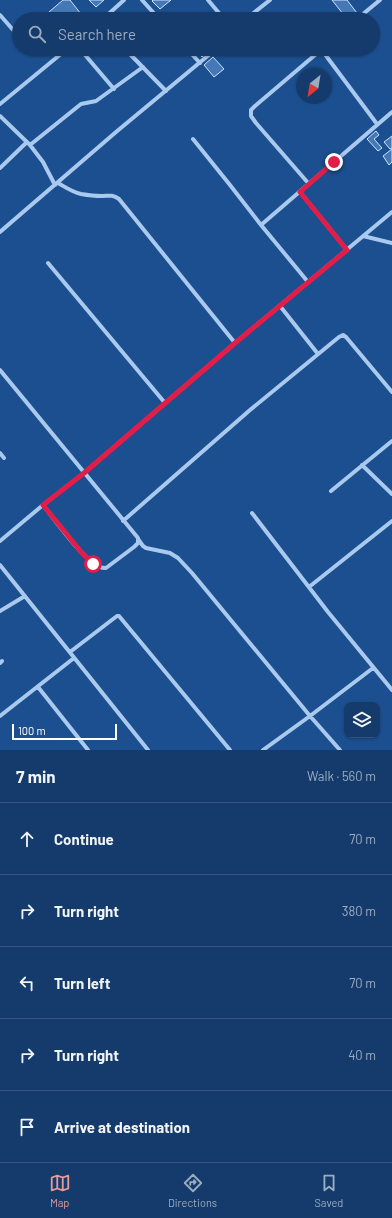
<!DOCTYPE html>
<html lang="en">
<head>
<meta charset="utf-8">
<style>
	:root { --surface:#143b6b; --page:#214673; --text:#f1f3f6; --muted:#9dadc1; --line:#33557e; --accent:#e69b98 }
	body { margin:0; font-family:Barlow,sans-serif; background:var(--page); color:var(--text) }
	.controls { position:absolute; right:12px; bottom:12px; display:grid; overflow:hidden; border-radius:8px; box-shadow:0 1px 3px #0004 }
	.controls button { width:36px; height:36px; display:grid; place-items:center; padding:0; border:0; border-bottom:1px solid var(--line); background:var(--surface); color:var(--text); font:20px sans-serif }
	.compass { position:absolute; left:296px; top:68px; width:36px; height:36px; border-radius:50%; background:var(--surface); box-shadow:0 1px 3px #0004; rotate:210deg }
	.scale { position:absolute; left:12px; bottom:10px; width:105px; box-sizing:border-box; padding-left:4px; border:2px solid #fff; border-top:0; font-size:11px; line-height:14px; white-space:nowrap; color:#fff; -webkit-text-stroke:3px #1b4f8f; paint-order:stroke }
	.stop { position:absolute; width:12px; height:12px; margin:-9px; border:3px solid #e11d48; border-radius:50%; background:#fff }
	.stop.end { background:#e11d48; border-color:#fff; box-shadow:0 1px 4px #0008 }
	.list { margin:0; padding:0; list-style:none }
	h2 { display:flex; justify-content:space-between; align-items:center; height:52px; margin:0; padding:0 16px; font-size:17px }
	h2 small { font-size:13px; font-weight:400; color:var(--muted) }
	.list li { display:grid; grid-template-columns:26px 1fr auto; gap:12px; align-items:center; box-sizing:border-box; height:72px; padding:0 16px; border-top:1px solid var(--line) }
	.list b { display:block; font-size:15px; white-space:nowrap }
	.list em { font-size:13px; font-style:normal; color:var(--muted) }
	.icon { flex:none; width:22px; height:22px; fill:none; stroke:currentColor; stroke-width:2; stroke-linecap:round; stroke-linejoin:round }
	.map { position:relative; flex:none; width:392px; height:750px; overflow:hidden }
	.search { position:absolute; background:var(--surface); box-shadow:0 1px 3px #0004; left:12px; right:12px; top:12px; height:44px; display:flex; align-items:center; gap:10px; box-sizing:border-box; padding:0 14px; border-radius:22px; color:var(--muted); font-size:15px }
	.sheet { height:412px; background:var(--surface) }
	nav { display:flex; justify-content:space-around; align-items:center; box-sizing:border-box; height:56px; border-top:1px solid var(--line); background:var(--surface); font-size:11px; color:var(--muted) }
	nav a { display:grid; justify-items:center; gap:2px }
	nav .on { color:var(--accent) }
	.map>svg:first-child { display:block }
	.building { fill:#4478b7; stroke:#cfe3fa }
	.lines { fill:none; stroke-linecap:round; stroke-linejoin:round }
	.street { stroke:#a9c9ee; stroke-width:4 }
	.route { stroke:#e11d48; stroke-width:5 }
</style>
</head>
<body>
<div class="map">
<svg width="392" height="750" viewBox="0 0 392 750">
	<rect width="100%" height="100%" fill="#1b4f8f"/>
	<!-- building -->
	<path class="building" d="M63,0H70L81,14L75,19H54L49,12Z
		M89,0H104L96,7Z
		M153,0H171L160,9L152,1Z
		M332,0H347L357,13L347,19Z
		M195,49H211L202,57Z
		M213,57L224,69L214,77L204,65Z
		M376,131L379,135L374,139L382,148L378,151L367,139Z
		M392,136V148L390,149L384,142Z
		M392,149V162L389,165L383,156Z"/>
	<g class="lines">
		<!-- street -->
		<path class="street" d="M142,0L159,19
			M208,0L224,19
			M0,15L14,31L19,35
			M103,19L124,0
			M246,19L270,0
			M357,19L380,0
			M80,49L114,89
			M125,49L166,91
			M187,49L200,63
			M321,49L377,124
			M0,104L67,49
			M0,116L30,145L43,162L55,185
			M193,139L230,185L261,225L308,282
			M30,145L81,104L96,101L143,67
			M0,168L27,142
			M58,183C65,187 72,192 81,194C87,195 94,196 101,196C108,196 112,194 119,199L235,343
			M309,184L256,123L251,116V110L255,106L322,49
			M300,192L347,250
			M261,225L392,112
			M0,232L116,132L216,49
			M363,236L392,243
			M48,263L165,403
			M280,306L318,354
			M0,370L138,538V543L134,547L106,568C104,568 102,568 100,567C85,562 54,519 43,505
			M0,453L4,458
			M362,465L392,494
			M331,491L392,441
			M252,513L328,612L392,690
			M123,521L250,410L339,337L343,335L346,337L392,392
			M138,539L143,546L146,548L170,553L178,558L192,573L310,716L340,750
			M0,541L43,505L84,473L235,343L392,212
			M0,565L148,750
			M309,587L392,521
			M0,611L25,596
			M70,652L117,616H119L230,750
			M0,663L2,661
			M38,687L88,750
			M0,716L74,658
			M263,750L310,716L373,668"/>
	</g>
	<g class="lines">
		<!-- route -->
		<path class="route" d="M93,564L82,553L43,505L84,473L235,343L347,250L300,192L334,162"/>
	</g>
</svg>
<div class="controls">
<button><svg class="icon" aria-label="layers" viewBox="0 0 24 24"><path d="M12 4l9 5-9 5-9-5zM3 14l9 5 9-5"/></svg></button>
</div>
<svg class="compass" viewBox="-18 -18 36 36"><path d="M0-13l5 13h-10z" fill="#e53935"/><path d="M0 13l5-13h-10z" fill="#9dadc1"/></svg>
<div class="scale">100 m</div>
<div class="stop" style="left:93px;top:564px"></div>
<div class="stop end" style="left:334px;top:162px"></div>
<div class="search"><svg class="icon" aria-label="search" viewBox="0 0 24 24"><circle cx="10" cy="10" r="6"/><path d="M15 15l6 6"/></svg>Search here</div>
</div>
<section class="sheet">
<h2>7 min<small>Walk · 560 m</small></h2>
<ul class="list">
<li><svg class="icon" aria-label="ahead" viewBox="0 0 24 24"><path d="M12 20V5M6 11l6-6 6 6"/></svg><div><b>Continue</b></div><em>70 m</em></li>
<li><svg class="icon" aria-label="right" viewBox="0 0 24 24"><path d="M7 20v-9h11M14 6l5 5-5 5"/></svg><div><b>Turn right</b></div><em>380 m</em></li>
<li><svg class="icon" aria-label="left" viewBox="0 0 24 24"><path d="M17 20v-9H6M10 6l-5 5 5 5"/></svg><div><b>Turn left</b></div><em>70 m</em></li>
<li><svg class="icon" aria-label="right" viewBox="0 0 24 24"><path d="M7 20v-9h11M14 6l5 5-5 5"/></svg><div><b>Turn right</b></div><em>40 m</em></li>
<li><svg class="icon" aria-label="arrive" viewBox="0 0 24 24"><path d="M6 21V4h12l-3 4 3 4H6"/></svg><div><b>Arrive at destination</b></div></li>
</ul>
</section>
<nav>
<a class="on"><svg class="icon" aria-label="map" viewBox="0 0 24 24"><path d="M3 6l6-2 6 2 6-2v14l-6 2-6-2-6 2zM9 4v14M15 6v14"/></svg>Map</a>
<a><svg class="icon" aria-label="directions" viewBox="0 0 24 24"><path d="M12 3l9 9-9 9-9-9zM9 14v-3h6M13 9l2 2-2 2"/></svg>Directions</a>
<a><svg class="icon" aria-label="saved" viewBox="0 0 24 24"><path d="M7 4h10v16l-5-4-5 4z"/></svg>Saved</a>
</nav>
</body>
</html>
